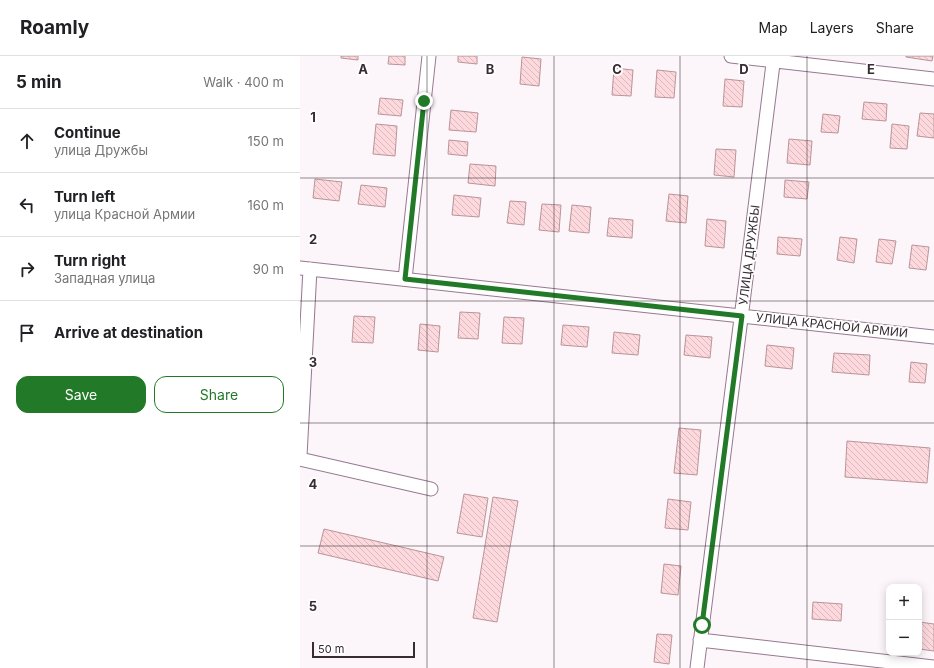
<!DOCTYPE html>
<html lang="en">
<head>
<meta charset="utf-8">
<style>
	:root { --surface:#fff; --page:#f6f6f6; --text:#202124; --muted:#757577; --line:#e0e0e0; --accent:#227a28 }
	body { margin:0; font-family:Inter,sans-serif; background:var(--page); color:var(--text) }
	.controls { position:absolute; right:12px; bottom:12px; display:grid; overflow:hidden; border-radius:8px; box-shadow:0 2px 10px #0003 }
	.controls button { width:36px; height:36px; display:grid; place-items:center; padding:0; border:0; border-bottom:1px solid var(--line); background:var(--surface); color:var(--text); font:20px sans-serif }
	.scale { position:absolute; left:12px; bottom:10px; width:103px; box-sizing:border-box; padding-left:4px; border:2px solid #372b34; border-top:0; font-size:11px; line-height:14px; white-space:nowrap; color:#372b34; -webkit-text-stroke:3px #fff; paint-order:stroke }
	.stop { position:absolute; width:12px; height:12px; margin:-9px; border:3px solid #227a28; border-radius:50%; background:#fff }
	.stop.end { background:#227a28; border-color:#fff; box-shadow:0 1px 4px #0008 }
	.list { margin:0; padding:0; list-style:none }
	h2 { display:flex; justify-content:space-between; align-items:center; height:52px; margin:0; padding:0 16px; font-size:17px }
	h2 small { font-size:13px; font-weight:400; color:var(--muted) }
	.list li { display:grid; grid-template-columns:26px 1fr auto; gap:12px; align-items:center; box-sizing:border-box; height:64px; padding:0 16px; border-top:1px solid var(--line) }
	.list b { display:block; font-size:15px; white-space:nowrap }
	.list p { margin:0; font-size:13px; white-space:nowrap; color:var(--muted) }
	.list em { font-size:13px; font-style:normal; color:var(--muted) }
	.actions { display:flex; gap:8px; padding:12px 16px }
	.actions a { flex:1; padding:9px 0; border:1px solid var(--accent); border-radius:12px; text-align:center; font-size:14px; color:var(--accent) }
	.actions .main { background:var(--accent); color:#fff }
	.icon { flex:none; width:22px; height:22px; fill:none; stroke:currentColor; stroke-width:2; stroke-linecap:round; stroke-linejoin:round }
	.map { position:relative; flex:none; width:634px; height:612px; overflow:hidden }
	header { display:flex; align-items:center; gap:24px; box-sizing:border-box; height:56px; padding:0 20px; background:var(--surface); border-bottom:1px solid var(--line) }
	header strong { font-size:19px }
	nav { display:flex; gap:22px; margin-inline-start:auto; font-size:14px }
	main { display:flex }
	aside { flex:1; background:var(--surface) }
	.map>svg:first-child { display:block }
	.building { fill:url(#building-back-hatch); stroke:#ba9499 }
	.lines { fill:none; stroke-linecap:round; stroke-linejoin:round }
	.minor-casing { stroke:#96798f; stroke-width:15 }
	.minor { stroke:#fff; stroke-width:13 }
	.route { stroke:#227a28; stroke-width:5 }
	.grid { fill:none; stroke:#372b34; stroke-width:1; stroke-opacity:0.55 }
	.labels { text-anchor:middle; dominant-baseline:central; stroke-width:3.5; stroke-linejoin:round; paint-order:stroke }
	.street-label { font-size:12px; fill:#372b34; stroke:#fff }
	.grid-label { font-size:13px; text-anchor:middle; font-weight:bold; fill:#372b34; stroke:#fff; stroke-width:3.5; stroke-linejoin:round; paint-order:stroke }
</style>
</head>
<body>
<header>
<strong>Roamly</strong>
<nav><a>Map</a><a>Layers</a><a>Share</a></nav>
</header>
<main>
<aside>
<h2>5 min<small>Walk · 400 m</small></h2>
<ul class="list">
<li><svg class="icon" aria-label="ahead" viewBox="0 0 24 24"><path d="M12 20V5M6 11l6-6 6 6"/></svg><div><b>Continue</b><p>улица Дружбы</p></div><em>150 m</em></li>
<li><svg class="icon" aria-label="left" viewBox="0 0 24 24"><path d="M17 20v-9H6M10 6l-5 5 5 5"/></svg><div><b>Turn left</b><p>улица Красной Армии</p></div><em>160 m</em></li>
<li><svg class="icon" aria-label="right" viewBox="0 0 24 24"><path d="M7 20v-9h11M14 6l5 5-5 5"/></svg><div><b>Turn right</b><p>Западная улица</p></div><em>90 m</em></li>
<li><svg class="icon" aria-label="arrive" viewBox="0 0 24 24"><path d="M6 21V4h12l-3 4 3 4H6"/></svg><div><b>Arrive at destination</b></div></li>
</ul>
<div class="actions"><a class="main">Save</a><a>Share</a></div>
</aside>
<div class="map">
<svg width="634" height="612" viewBox="0 0 634 612">
	<defs>
		<pattern id="building-back-hatch" width="6" height="6" patternUnits="userSpaceOnUse"><rect width="6" height="6" fill="#fdd9de"/><path d="M-1 5l2 2M0 0l6 6M5-1l2 2" fill="none" stroke="#d9babf"/></pattern>
	</defs>
	<rect width="100%" height="100%" fill="#fcf5fa"/>
	<!-- building -->
	<path class="building" d="M41,0H58V4L41,2Z
		M89,0H105V9L88,8Z
		M158,0H177V8L158,6Z
		M606,0H633L632,5L606,1Z
		M222,1L241,3L239,30L220,28Z
		M314,12L333,14L331,40L312,39Z
		M357,14L376,16L374,42L355,41Z
		M425,23L444,25L442,51L423,50Z
		M80,42L103,44L101,60L78,58Z
		M564,46L587,48L586,65L562,63Z
		M151,54L178,57L176,76L149,74Z
		M620,57L634,58V82L617,80Z
		M523,58L540,60L538,77L521,76Z
		M76,68L97,70L95,100L73,98Z
		M592,68L609,70L607,93L590,92Z
		M489,83L512,85L510,109L487,107Z
		M149,84L168,86L167,100L148,98Z
		M416,93L436,94L434,121L414,119Z
		M170,108L196,110L195,130L168,127Z
		M15,123L42,126L39,145L13,142Z
		M485,124L509,126L507,143L484,141Z
		M61,129L87,132L85,151L58,148Z
		M369,138L388,140L386,167L366,165Z
		M154,139L181,142L179,161L152,159Z
		M210,145L226,146L224,169L207,167Z
		M242,148L261,149L259,176L239,174Z
		M272,149L291,151L289,177L269,175Z
		M309,162L333,164L332,182L307,180Z
		M407,163L426,165L424,192L405,190Z
		M478,181L502,183L500,200L477,198Z
		M540,181L557,183L554,207L537,204Z
		M579,183L596,185L592,208L576,206Z
		M612,189L629,191L626,214L609,212Z
		M160,256L180,257L178,283L158,282Z
		M54,260L75,261L73,287L52,286Z
		M204,261L224,262L222,288L202,287Z
		M120,268L140,270L138,296L118,294Z
		M263,269L289,271L287,291L261,289Z
		M314,276L340,279L338,299L312,297Z
		M386,279L412,281L410,302L384,299Z
		M467,289L494,292L492,313L465,310Z
		M534,297L570,299L569,319L532,316Z
		M611,306L627,308L625,327L609,326Z
		M379,372L401,374L397,419L374,417Z
		M547,385L630,392L627,427L545,421Z
		M164,438L188,442L182,481L157,477Z
		M193,441L218,445L197,566L173,562Z
		M368,443L391,446L388,474L365,472Z
		M24,473L144,501L138,525L18,497Z
		M364,508L381,510L378,539L361,537Z
		M513,546L542,548L541,565L512,563Z
		M619,566L634,568V595L619,593Z
		M357,578L372,579L369,608L354,606Z"/>
	<g class="lines">
		<defs>
			<path id="minor" d="M431,0L634,23
				M0,212L634,281
				M105,223L129,0
				M0,400L10,213
				M0,403L131,433
				M400,584L634,611
				M397,612L474,0"/>
		</defs>
		<!-- minor casing -->
		<use href="#minor" class="minor-casing"/>
		<!-- minor -->
		<use href="#minor" class="minor"/>
	</g>
	<g class="lines">
		<!-- route -->
		<path class="route" d="M124,45L105,223L442,260L402,569"/>
	</g>
	<!-- grid -->
	<path class="grid" d="M127,0V612M254,0V612M380,0V612M507,0V612M0,122H634M0,245H634M0,367H634M0,490H634"/>
	<g class="labels">
		<!-- street labels -->
		<g class="street-label">
			<text transform="translate(449 199) rotate(-83)">УЛИЦА ДРУЖБЫ</text>
			<text transform="translate(532 269) rotate(6)">УЛИЦА КРАСНОЙ АРМИИ</text>
		</g>
	</g>
	<g class="grid-label">
		<text x="63" y="18">A</text>
		<text x="190" y="18">B</text>
		<text x="317" y="18">C</text>
		<text x="444" y="18">D</text>
		<text x="571" y="18">E</text>
		<text x="13" y="66">1</text>
		<text x="13" y="188">2</text>
		<text x="13" y="311">3</text>
		<text x="13" y="433">4</text>
		<text x="13" y="555">5</text>
	</g>
</svg>
<div class="controls">
<button>+</button>
<button>−</button>
</div>
<div class="scale">50 m</div>
<div class="stop" style="left:402px;top:569px"></div>
<div class="stop end" style="left:124px;top:45px"></div>
</div>
</main>
</body>
</html>
